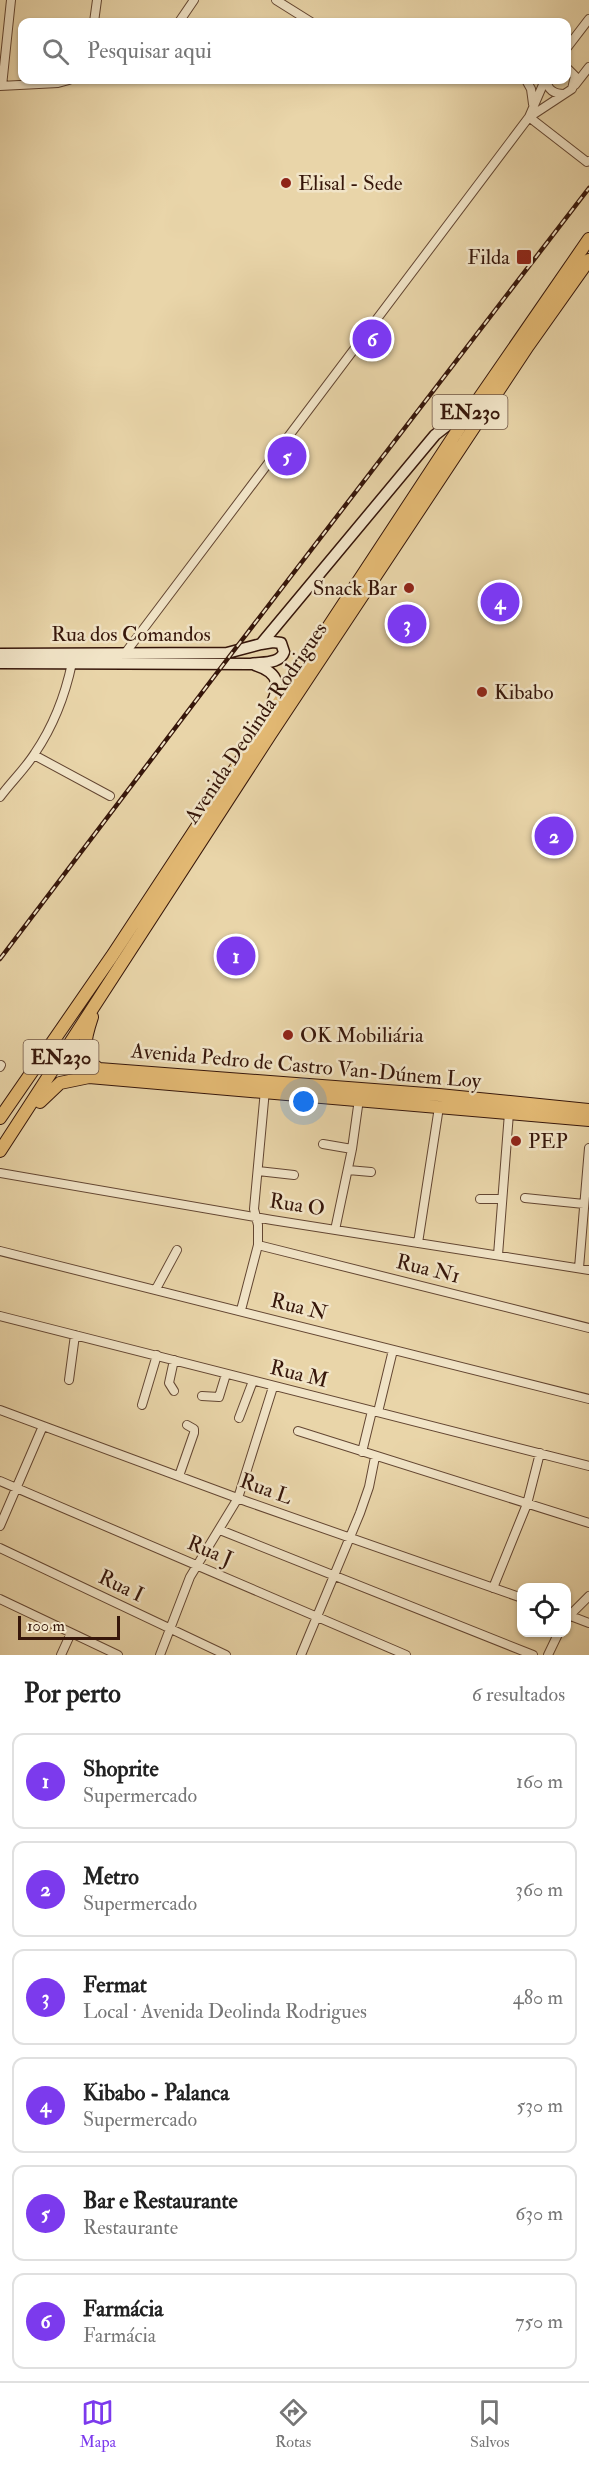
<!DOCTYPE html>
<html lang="pt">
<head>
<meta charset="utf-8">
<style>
	:root { --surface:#fff; --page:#f6f6f6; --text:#222; --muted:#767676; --line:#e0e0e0; --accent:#7c3aed }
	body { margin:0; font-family:"IM FELL Double Pica",serif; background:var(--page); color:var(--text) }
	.controls { position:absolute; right:18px; bottom:18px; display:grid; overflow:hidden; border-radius:12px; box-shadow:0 2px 4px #0004 }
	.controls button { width:54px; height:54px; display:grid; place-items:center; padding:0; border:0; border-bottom:2px solid var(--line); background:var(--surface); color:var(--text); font:30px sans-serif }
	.scale { position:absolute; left:18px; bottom:15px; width:102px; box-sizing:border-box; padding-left:6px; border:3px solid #36160a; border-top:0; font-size:16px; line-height:21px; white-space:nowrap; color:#36160a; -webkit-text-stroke:4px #f1e4c7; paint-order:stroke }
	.you { position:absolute; left:304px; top:1102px; width:21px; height:21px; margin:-15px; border:4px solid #fff; border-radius:50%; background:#1a73e8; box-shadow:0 0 0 9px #1a73e833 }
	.badge { display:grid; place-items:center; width:39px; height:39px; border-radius:50%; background:var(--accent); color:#fff; font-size:20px; font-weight:700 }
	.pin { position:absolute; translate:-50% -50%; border:3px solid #fff; box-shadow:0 2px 6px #0006 }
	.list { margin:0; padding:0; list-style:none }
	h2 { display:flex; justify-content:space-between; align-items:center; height:78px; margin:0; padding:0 24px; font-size:26px }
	h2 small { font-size:20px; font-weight:400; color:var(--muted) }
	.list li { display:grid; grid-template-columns:39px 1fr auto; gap:18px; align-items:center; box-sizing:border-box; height:96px; margin:0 12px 12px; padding:0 12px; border:2px solid var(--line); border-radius:12px }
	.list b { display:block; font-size:22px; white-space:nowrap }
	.list p { margin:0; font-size:20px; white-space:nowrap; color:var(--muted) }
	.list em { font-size:20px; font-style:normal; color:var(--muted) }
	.icon { flex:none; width:33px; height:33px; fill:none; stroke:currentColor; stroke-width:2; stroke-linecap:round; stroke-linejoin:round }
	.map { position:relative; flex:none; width:589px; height:1655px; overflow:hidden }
	.search { position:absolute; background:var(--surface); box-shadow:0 2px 4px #0004; left:18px; right:18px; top:18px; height:66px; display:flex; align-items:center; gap:15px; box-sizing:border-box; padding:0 21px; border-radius:12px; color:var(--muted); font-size:22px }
	.sheet { height:726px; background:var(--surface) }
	nav { display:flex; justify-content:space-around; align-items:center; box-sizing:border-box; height:84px; border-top:2px solid var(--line); background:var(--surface); font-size:16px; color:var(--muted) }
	nav a { display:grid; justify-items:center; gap:3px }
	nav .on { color:var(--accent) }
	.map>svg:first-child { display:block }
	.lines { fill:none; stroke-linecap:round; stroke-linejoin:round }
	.minor-casing { stroke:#634632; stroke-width:10 }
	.secondary-casing { stroke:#36160a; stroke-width:13 }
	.trunk-casing { stroke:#36160a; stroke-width:14 }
	.minor { stroke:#f1e4c7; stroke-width:8 }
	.secondary { stroke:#f1e4c7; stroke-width:10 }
	.trunk { stroke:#e4ba74; stroke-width:12 }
	.rail-casing { stroke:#36160a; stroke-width:4.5 }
	.rail { stroke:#f1e4c7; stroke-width:2; stroke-dasharray:7; stroke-linecap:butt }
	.poi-dot { fill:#8f2418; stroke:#f1e4c7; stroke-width:2 }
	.labels { text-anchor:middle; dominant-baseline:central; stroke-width:5; stroke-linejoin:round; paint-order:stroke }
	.shield { fill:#f1e4c7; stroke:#6e5443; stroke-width:1.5 }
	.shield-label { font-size:20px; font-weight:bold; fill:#36160a }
	.poi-label { font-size:21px; fill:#36160a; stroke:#f1e4c7; text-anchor:start }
	.street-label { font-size:21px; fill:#36160a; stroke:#f1e4c7 }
</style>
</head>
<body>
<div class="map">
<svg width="589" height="1655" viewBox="0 0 589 1655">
	<rect width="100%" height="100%" fill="#e9d5a9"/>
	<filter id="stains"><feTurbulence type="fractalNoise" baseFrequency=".00333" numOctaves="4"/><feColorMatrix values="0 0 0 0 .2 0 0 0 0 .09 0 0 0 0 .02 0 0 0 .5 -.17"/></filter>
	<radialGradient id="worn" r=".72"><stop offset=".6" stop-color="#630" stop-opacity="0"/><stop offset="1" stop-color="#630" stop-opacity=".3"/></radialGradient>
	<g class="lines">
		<defs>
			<path id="minor" d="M276,0L311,22
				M94,22L97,0
				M179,22L194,0
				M566,49L589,19
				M526,80L531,89L533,104
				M546,80C548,90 554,94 564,94
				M575,85L589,67
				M0,86L58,83L69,80
				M2,86L11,0
				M531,116L572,89L575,76L566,67
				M529,117L587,162L589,161
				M126,652L529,117L545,80
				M34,755L110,796
				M0,797C11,782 25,769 35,753C54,725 65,696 72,663
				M0,1067L1,1065
				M323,1144L352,1149
				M348,1170L371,1172
				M258,1171L294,1175
				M0,1173L272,1220L589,1270
				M525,1198L584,1204
				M480,1199H501
				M335,1230L352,1149L359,1099
				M418,1243L439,1107
				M258,1245L589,1328
				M0,1251L589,1399
				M498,1255L509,1113
				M579,1268L589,1148
				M156,1289L177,1250
				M241,1310L258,1245V1225L254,1209L265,1090
				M0,1316L589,1466
				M174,1360L169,1383L174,1391
				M69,1380L75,1335
				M202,1396L219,1397L226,1374
				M142,1405L157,1355
				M0,1410L248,1502L522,1598
				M378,1412L393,1350
				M239,1418L253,1381
				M298,1431L589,1523
				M362,1452L372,1411
				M179,1476L194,1433V1429L187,1425
				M0,1481L406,1655
				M0,1526L43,1426
				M220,1530L533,1655
				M0,1548L226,1655
				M493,1588L527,1504L540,1453
				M0,1599L118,1655
				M568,1615L589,1623
				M566,1619L589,1596
				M61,1655L71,1633
				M160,1655L190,1577L238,1498L273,1387
				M301,1655L360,1513L369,1487L375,1457
				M548,1655L559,1632"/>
			<path id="secondary" d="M261,644L435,435L449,424L469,413
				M0,654L227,653L261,644L273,642L281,643L284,652C280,664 263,662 251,664L0,663
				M255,665C280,673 281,686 270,707"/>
			<path id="trunk" d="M92,1017C86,1035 78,1058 99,1069L439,1095L589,1110
				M40,1102L60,1083L89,1077L589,1120
				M0,1118L112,956L469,413L589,239
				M0,1151L270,735L528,346L589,260"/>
		</defs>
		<!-- minor casing -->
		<use href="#minor" class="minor-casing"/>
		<!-- secondary casing -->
		<use href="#secondary" class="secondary-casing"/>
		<!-- trunk casing -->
		<use href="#trunk" class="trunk-casing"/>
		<!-- minor -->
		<use href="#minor" class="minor"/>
		<!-- secondary -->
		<use href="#secondary" class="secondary"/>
		<!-- trunk -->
		<use href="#trunk" class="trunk"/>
		<defs>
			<path id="rail" d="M0,959L232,653L589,188"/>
		</defs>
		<!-- rail casing -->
		<use href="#rail" class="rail-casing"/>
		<!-- rail -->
		<use href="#rail" class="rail"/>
	</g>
	<!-- markers -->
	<g class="poi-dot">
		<circle cx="286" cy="183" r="6"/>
		<rect x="516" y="249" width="16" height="16" rx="3"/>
		<circle cx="409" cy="588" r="6"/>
		<circle cx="482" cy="692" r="6"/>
		<circle cx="288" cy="1035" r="6"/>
		<circle cx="516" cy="1141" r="6"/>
	</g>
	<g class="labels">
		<!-- shield labels -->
		<g class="shield">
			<rect x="432.5" y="395" width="75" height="34" rx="4.5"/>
			<rect x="23.5" y="1040" width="75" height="34" rx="4.5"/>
		</g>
		<g class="shield-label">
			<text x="470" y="412">EN230</text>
			<text x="61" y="1057">EN230</text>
		</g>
		<!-- poi labels -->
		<g class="poi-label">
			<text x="298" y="183">Elisal - Sede</text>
			<text x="510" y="257" text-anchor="end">Filda</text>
			<text x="397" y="588" text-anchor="end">Snack Bar</text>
			<text x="494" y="692">Kibabo</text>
			<text x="300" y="1035">OK Mobiliária</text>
			<text x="528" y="1141">PEP</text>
		</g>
		<!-- street labels -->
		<g class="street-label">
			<text x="131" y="634">Rua dos Comandos</text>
			<text transform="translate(256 723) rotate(-56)">Avenida Deolinda Rodrigues</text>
			<text transform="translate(306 1066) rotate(5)">Avenida Pedro de Castro Van-Dúnem Loy</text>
			<text transform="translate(297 1205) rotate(9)">Rua O</text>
			<text transform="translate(428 1269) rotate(14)">Rua N1</text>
			<text transform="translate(299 1307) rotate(14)">Rua N</text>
			<text transform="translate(299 1374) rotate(14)">Rua M</text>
			<text transform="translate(266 1489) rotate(20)">Rua L</text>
			<text transform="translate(210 1551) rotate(23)">Rua J</text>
			<text transform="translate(121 1586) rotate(26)">Rua I</text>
		</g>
	</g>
	<rect width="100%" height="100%" filter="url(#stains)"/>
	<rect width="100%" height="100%" fill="url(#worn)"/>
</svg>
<div class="controls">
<button><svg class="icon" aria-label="locate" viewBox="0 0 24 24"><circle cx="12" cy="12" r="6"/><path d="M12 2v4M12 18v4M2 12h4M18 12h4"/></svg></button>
</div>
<div class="scale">100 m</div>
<div class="you"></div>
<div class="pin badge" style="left:236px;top:956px">1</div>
<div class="pin badge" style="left:554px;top:836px">2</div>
<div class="pin badge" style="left:407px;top:624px">3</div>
<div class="pin badge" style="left:500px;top:602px">4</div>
<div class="pin badge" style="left:287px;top:456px">5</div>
<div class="pin badge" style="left:372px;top:339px">6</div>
<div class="search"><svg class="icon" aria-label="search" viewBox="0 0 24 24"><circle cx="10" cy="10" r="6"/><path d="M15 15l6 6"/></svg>Pesquisar aqui</div>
</div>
<section class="sheet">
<h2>Por perto<small>6 resultados</small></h2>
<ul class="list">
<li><span class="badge">1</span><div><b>Shoprite</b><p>Supermercado</p></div><em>160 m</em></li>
<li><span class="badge">2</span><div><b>Metro</b><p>Supermercado</p></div><em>360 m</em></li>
<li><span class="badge">3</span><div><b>Fermat</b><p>Local · Avenida Deolinda Rodrigues</p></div><em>480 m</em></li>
<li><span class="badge">4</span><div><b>Kibabo - Palanca</b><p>Supermercado</p></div><em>530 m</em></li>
<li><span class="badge">5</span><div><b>Bar e Restaurante</b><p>Restaurante</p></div><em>630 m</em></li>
<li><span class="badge">6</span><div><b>Farmácia</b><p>Farmácia</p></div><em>750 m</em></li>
</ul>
</section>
<nav>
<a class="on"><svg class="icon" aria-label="map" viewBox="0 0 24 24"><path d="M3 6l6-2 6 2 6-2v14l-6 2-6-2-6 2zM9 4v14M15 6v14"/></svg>Mapa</a>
<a><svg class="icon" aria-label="directions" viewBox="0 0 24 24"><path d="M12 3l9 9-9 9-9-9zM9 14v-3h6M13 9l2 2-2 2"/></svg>Rotas</a>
<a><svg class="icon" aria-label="saved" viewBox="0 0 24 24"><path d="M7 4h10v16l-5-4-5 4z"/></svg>Salvos</a>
</nav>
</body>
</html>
